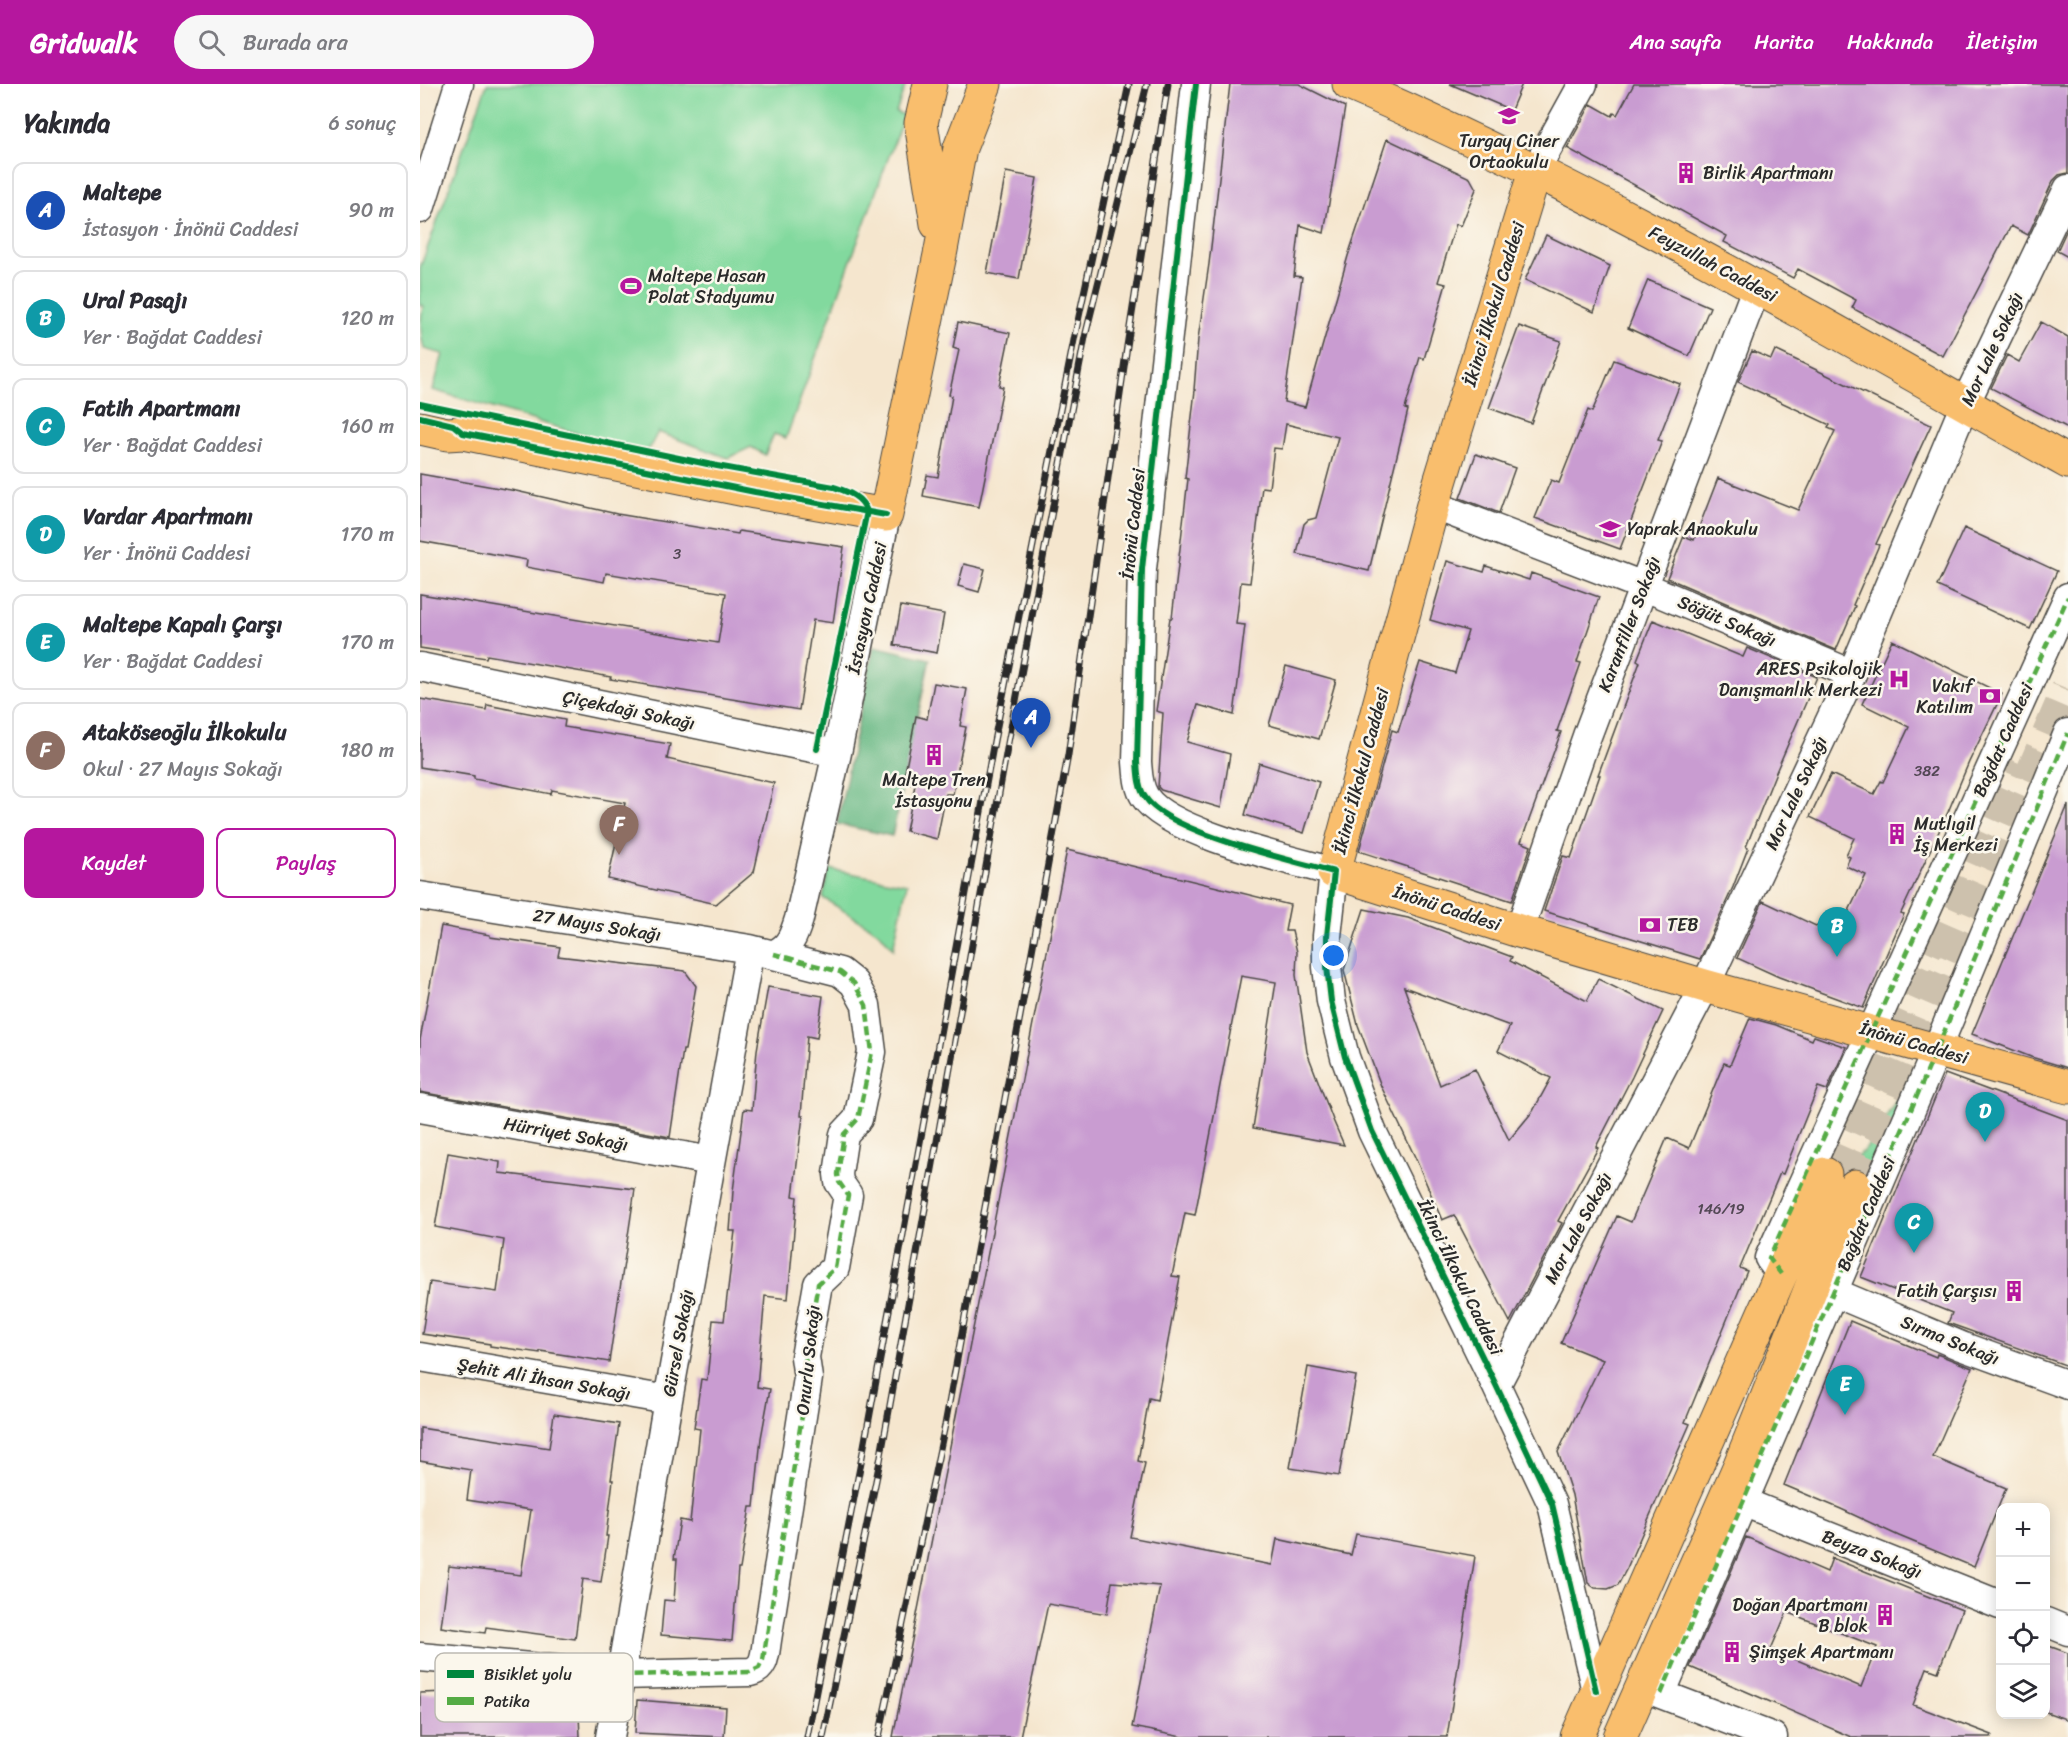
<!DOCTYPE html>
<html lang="tr">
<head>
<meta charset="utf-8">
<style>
	:root { --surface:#fff; --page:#f7f7f7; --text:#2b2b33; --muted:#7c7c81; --line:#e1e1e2; --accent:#b5179e }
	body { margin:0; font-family:Sriracha,sans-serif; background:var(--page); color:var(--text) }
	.controls { position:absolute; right:18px; bottom:18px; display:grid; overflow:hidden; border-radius:12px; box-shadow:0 3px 15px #0003 }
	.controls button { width:54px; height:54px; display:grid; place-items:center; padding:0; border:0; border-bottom:2px solid var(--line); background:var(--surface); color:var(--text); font:30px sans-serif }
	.you { position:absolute; left:914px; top:872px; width:21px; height:21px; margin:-15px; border:4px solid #fff; border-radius:50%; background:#1a73e8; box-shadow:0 0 0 9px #1a73e833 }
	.badge { display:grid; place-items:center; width:39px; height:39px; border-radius:50%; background:var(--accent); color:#fff; font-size:20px; font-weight:700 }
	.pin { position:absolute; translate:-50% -50px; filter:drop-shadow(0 2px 3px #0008) }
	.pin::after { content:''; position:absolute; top:32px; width:21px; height:18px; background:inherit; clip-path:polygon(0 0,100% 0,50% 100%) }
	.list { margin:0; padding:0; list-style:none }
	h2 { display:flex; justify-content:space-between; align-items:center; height:78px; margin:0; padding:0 24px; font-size:26px }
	h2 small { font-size:20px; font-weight:400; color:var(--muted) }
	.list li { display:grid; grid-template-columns:39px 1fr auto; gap:18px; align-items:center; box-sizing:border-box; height:96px; margin:0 12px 12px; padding:0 12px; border:2px solid var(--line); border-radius:12px }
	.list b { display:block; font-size:22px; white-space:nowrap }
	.list p { margin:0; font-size:20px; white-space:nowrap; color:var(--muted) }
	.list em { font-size:20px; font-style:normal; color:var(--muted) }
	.actions { display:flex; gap:12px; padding:18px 24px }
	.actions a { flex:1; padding:14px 0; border:2px solid var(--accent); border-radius:12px; text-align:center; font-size:21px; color:var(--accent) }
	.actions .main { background:var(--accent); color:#fff }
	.icon { flex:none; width:33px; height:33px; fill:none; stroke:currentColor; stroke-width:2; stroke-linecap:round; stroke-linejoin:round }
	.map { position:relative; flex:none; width:1648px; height:1653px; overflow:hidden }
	header { display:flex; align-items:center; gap:36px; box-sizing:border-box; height:84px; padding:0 30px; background:var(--accent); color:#fff }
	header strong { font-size:28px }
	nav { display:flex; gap:33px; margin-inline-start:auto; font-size:21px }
	.search { width:420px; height:54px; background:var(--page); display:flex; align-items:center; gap:15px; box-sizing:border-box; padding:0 21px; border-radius:33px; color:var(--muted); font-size:22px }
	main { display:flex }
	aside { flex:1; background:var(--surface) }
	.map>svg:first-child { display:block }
	.green { fill:#82d99e; stroke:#568264; stroke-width:1.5 }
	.forest { fill:#69b985; stroke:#4a7258; stroke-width:1.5 }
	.building { fill:#c99cd1; fill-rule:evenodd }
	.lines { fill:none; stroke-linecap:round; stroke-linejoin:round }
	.major-tunnel { stroke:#cdc1ad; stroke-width:33; stroke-dasharray:33 16; stroke-linecap:butt }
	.minor-casing { stroke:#494743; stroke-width:31 }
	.major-casing { stroke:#494743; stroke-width:35 }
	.minor { stroke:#fff; stroke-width:28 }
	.major { stroke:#f9be6d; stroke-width:33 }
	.rail-casing { stroke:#2b2b2b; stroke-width:7 }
	.rail { stroke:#fbf7ec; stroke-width:4.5; stroke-dasharray:14; stroke-linecap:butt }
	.quiet { stroke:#54ab44; stroke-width:4.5; stroke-dasharray:9 4.5; stroke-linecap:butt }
	.cycleway-casing { stroke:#fbf7ec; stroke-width:10 }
	.cycleway { stroke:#00873e; stroke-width:6 }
	.labels { text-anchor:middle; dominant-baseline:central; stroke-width:5; stroke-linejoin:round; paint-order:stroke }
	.number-label { font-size:15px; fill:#524754 }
	.poi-label { font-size:18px; fill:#2b2b2b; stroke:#fbf7ec; text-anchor:start }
	.street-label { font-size:18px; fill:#2b2b2b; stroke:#fbf7ec }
	.key { fill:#fbf7ec; stroke:#bdbab2; stroke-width:1.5 }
	.key-label { font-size:16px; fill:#2b2b2b }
</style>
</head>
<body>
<header>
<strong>Gridwalk</strong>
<div class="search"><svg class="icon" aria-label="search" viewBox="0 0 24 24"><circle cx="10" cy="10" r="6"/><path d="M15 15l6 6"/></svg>Burada ara</div>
<nav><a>Ana sayfa</a><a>Harita</a><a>Hakkında</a><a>İletişim</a></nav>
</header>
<main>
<aside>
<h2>Yakında<small>6 sonuç</small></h2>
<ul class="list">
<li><span class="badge" style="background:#1a4fb4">A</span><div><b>Maltepe</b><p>İstasyon · İnönü Caddesi</p></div><em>90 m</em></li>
<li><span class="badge" style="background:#0f9aa8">B</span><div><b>Ural Pasajı</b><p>Yer · Bağdat Caddesi</p></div><em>120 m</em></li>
<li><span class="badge" style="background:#0f9aa8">C</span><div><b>Fatih Apartmanı</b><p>Yer · Bağdat Caddesi</p></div><em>160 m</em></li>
<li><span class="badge" style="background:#0f9aa8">D</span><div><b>Vardar Apartmanı</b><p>Yer · İnönü Caddesi</p></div><em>170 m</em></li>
<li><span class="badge" style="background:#0f9aa8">E</span><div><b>Maltepe Kapalı Çarşı</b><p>Yer · Bağdat Caddesi</p></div><em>170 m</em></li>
<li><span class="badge" style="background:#8d6e63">F</span><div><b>Ataköseoğlu İlkokulu</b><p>Okul · 27 Mayıs Sokağı</p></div><em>180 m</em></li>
</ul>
<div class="actions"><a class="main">Kaydet</a><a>Paylaş</a></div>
</aside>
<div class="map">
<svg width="1648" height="1653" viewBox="0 0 1648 1653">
	<rect width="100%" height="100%" fill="#fbf7ec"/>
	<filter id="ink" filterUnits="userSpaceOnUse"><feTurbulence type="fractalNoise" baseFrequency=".0167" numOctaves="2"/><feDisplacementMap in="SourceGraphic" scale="12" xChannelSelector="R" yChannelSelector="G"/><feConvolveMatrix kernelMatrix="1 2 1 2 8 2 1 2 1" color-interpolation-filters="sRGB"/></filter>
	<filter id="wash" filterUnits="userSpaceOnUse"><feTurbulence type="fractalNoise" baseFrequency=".008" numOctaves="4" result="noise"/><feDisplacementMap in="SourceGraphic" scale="24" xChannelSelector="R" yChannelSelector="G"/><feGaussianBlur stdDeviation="1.35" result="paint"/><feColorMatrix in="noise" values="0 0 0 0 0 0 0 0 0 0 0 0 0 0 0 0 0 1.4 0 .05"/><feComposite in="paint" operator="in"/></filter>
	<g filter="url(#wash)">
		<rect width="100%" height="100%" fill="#f5e6ce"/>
		<!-- green -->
		<path class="green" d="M67,0H486L476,28L484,31L366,354L354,350L345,371L331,363L308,374L238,348L226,370L13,306L23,270L4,265C0,250 0,237 3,222L0,221V184Z
			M409,785L487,800L473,865L460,849L403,814Z
			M1488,1007L1470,1109L1422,1084L1446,1065L1479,1012Z"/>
		<!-- forest -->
		<path class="forest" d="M454,562L510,575L472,752L417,740Z"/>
		<g id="blocks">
			<!-- building -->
			<path class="building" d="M810,0H879L925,23L904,149L880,141L874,192L882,193L864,318L885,323L928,172L967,55L1050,94L1056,105L1041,142L1036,140L1018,198L1026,200L1004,275L1000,273L985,325L988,326L949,487L877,470L884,440L888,436L896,434L918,353L866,340L862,365L854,364L849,404L842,403L830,499L821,498L816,540L825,541L814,631L778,621L767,658L810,670L801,724L741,706L738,703L743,629L736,627L750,534H752L768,395L765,394L775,306H774L778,255L789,180Z
				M1030,0H1102L1091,26Z
				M1214,0H1648V89L1639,91L1633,97L1608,151L1591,142L1523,272L1432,224L1436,216L1378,185L1373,194L1304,158L1307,152L1147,64L1171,20L1192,32L1194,29L1197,31Z
				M586,88L617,94L599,195L567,189Z
				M1648,143V173L1637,167Z
				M1126,151L1190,182L1174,228L1105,196Z
				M1228,196L1290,223L1269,272L1208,244Z
				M538,238L590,249L579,302L583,303L559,423L503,412L507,391L518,393L532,312L529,311L539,266L533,264Z
				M1621,238L1648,253V344L1571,304L1587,271L1599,278Z
				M1099,242L1141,257L1111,339L1069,324Z
				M1355,266L1511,341L1456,460L1459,461L1433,521L1435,522L1416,566L1247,494L1264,452L1274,456L1298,394L1378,426L1415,347L1408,344L1410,341L1318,298L1332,267L1351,275Z
				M1194,276L1260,300L1238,356L1242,357L1200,465L1115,434L1131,396L1139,399L1168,326L1172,328Z
				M1056,370L1095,384L1079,429L1040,414Z
				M0,390L96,407L197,430L318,450L319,447L424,463L413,539L393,536L379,626L190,595L191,593L67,571L66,574L0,564V510L298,559L306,509L186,489L184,498L106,483L107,476L0,457Z
				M1544,444L1637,487L1610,545L1517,502Z
				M1027,477L1064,488L1066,482L1109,496L1111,489L1179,513L1157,578L1161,579L1137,647L1141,648L1101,758L1111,762L1092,817L939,767L972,646L978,648L1000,578L1035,589L1048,547L1010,536Z
				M544,480L565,485L559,508L538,502Z
				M481,522L524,530L517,569L474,561Z
				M1233,536L1323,573L1327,564L1397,593L1356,688L1326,763L1328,764L1313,803L1280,875L1124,827L1143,772L1151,774L1180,691H1178L1220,578L1217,576Z
				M1472,556L1582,610L1549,678L1528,728L1481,829L1484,830L1443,924L1359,893L1317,874L1343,817L1417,852L1446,791L1426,782L1430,773L1426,771L1434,754L1390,733L1411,690L1454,710L1461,697L1463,698L1489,643L1442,620Z
				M866,582L916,596L899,655L849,641Z
				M514,599L547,605L540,642L546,643L533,710H526L517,755L486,747L495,701L483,699L496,632L507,635Z
				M0,615L66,626L67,621L145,636L144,643L250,660L247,675L354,699L334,788L296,820L188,795L205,719L132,706L131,710L54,695V692L0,683Z
				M839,679L899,698L884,749L825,731Z
				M1648,721V984L1611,973L1552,950Z
				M647,766L870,821L865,847H872L877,868L876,891L887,968L913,1036L924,1061L833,1044L856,898L821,892L775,1131L765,1129L752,1192L760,1193L737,1316L729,1314L718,1377L725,1379L710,1453L852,1481L857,1455L931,1471L936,1450L1055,1472L1027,1653H762L712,1643L740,1502L692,1498L687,1530L628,1520L600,1653H473Z
				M944,825L988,834L1092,873L1090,877L1167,917L1178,895L1243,927L1212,993L1176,1063L1178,1064L1138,1137L1142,1139L1090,1238L1034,1131L1022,1136L995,1073L961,1002L938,941L924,886ZM984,903L1090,942L1078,967L1131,994L1113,1027L1089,1056L1055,985L1020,1001Z
				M21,842L70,851V853L140,863L138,872L265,887L276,902L265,966H263L250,1053L0,1008V956Z
				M348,903L403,912L397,954L387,952L381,1032H383L373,1112L377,1113L368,1215L345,1212L337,1303L350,1305L341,1354L334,1423H330L320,1485H318L312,1557L241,1551L244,1516L254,1517L257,1475H254L260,1436L270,1438L280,1345L274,1344L281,1295L287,1296L293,1236L304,1237L315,1147H310L313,1107L324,1025L332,1026L337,966Z
				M1330,934L1356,941L1392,956L1394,952L1426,963L1407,1006L1398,1003L1363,1090L1360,1089L1320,1184L1327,1187L1265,1338L1270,1340L1207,1484L1198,1501L1188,1505L1175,1504L1168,1499L1152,1411L1138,1368L1183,1276L1141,1259L1197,1132L1211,1138L1247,1054L1269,1064L1304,979L1310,981Z
				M1525,990L1648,1036V1282L1528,1239L1532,1229L1441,1193Z
				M28,1069L80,1078L79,1089L215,1105L189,1278L120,1267V1269L70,1262V1260L2,1250L10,1198L77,1208L84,1156L15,1143Z
				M1430,1237L1516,1273L1517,1270L1552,1284L1513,1373L1586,1404L1554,1483L1479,1452L1421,1425L1364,1401Z
				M888,1283L936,1292L919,1392L870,1384Z
				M134,1330L199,1340L191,1396H193L186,1452H188L181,1498L163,1495L155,1555L66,1543L65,1549L21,1543L29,1482L101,1491L111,1426L47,1416L51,1386L0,1377V1344L129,1364Z
				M1326,1453L1407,1488L1412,1474L1542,1526L1518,1588L1507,1584L1493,1621L1572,1651L1571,1653H1431L1270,1583ZM1367,1528L1457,1563L1441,1603L1351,1565Z
				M1626,1561L1648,1569V1636L1626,1628Z
				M87,1606V1611L158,1608L160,1653H0V1609Z
				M217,1616L306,1623L304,1653L215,1649Z"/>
		</g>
	</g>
	<g filter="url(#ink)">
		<use href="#blocks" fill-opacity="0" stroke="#494743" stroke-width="1.5"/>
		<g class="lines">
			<!-- major-tunnel -->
			<path class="major-tunnel" d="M1405,1090L1590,675
				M1435,1102L1648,605"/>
			<defs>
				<path id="minor" d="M776,0L722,485L717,678C718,689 718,703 725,713C748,749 871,776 914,788L907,852V883L911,917L925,973L952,1047L1076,1301L1132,1420L1176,1607
					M1115,87L1163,0
					M0,125L39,0
					M1013,421L1223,502L1432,590
					M0,583L417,669
					M0,812L330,865L420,888L434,899L446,921L452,968L438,1035L424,1050L418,1090L419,1098L428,1111L415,1184L398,1200L385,1273L388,1294L347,1556C345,1570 345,1585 330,1588L200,1591L0,1573
					M1099,847L1167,652L1337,202
					M354,870C370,864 374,851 379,835L417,669L466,431
					M0,1024L291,1077
					M1361,1190L1349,1174L1648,513
					M1413,1208L1541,1262L1648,1301
					M0,1273L248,1316
					M1076,1301L1285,902L1432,590L1545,320L1648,105
					M1323,1418L1580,1521
					M1626,1538L1648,1547
					M1225,1604L1353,1653
					M1241,1610L1517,965L1648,649
					M190,1653L248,1316L330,865"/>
				<path id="major" d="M510,0L501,39L517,140
					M929,0C1178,107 1412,246 1648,378
					M1115,87L1013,421L914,788L1099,847L1285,902L1648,1003
					M0,344L27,350L43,349L335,408L466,431L521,166L540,64L565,0
					M1157,1653L1405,1090
					M1200,1653L1320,1381L1393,1199L1435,1102"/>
			</defs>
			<!-- minor casing -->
			<use href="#minor" class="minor-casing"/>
			<!-- major casing -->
			<use href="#major" class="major-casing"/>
			<!-- minor -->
			<use href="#minor" class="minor"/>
			<!-- major -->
			<use href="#major" class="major"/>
			<defs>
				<path id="rail" d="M387,1653L442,1373L574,657L655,251L709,0
					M403,1653L460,1377L588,659L665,253L727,0
					M459,1653L525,1341L648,671L707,262L748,0"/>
			</defs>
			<!-- rail casing -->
			<use href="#rail" class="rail-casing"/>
			<!-- rail -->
			<use href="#rail" class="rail"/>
			<!-- quiet -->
			<path class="quiet" d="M1361,1190L1349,1174L1648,513
				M200,1591L330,1588L339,1584L343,1576L388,1294L385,1273L398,1200L415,1184L428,1111L419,1098L418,1090L424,1050L438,1035L452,968L446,921L434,899L420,888L354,870
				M1241,1610L1517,965L1648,649"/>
			<defs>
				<path id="cycleway" d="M776,0L722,485L717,678C718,689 718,703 725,713C748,749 871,776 914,788L907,852V883L911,917L925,973L952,1047L1076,1301L1132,1420L1176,1607
					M0,320L297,382L414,403C428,408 441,412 447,427L397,665
					M0,333L33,341L43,349L335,408L466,431"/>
			</defs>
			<!-- cycleway casing -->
			<use href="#cycleway" class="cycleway-casing"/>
			<!-- cycleway -->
			<use href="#cycleway" class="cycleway"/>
		</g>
	</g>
	<!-- icons -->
	<defs>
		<symbol id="school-bare" viewBox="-9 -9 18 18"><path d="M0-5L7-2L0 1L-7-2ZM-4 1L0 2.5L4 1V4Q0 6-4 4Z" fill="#b5179e" stroke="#fbf7ec" stroke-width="2.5" paint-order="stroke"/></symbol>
		<symbol id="building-bare" viewBox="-9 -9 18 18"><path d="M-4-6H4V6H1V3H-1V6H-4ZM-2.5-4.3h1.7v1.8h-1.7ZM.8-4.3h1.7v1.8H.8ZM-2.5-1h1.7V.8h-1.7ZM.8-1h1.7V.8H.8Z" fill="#b5179e" stroke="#fbf7ec" stroke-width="2.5" paint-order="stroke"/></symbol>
		<symbol id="stadium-bare" viewBox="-9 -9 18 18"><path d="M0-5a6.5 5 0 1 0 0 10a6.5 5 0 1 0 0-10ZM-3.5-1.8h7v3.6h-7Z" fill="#b5179e" stroke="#fbf7ec" stroke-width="2.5" paint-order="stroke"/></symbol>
		<symbol id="hospital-bare" viewBox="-9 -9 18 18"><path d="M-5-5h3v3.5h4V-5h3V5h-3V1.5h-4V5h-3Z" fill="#b5179e" stroke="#fbf7ec" stroke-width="2.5" paint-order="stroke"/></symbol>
		<symbol id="bank-bare" viewBox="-9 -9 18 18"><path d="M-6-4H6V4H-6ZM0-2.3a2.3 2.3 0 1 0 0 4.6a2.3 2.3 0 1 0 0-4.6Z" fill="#b5179e" stroke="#fbf7ec" stroke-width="2.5" paint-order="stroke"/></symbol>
	</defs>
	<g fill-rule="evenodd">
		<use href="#school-bare" x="1074" y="17" width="30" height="30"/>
		<use href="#building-bare" x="1251" y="74" width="30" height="30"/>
		<use href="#stadium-bare" x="196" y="187" width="30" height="30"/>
		<use href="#school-bare" x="1175" y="430" width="30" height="30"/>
		<use href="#hospital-bare" x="1464" y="580" width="30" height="30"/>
		<use href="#bank-bare" x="1555" y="597" width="30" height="30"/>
		<use href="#building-bare" x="499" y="656" width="30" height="30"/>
		<use href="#building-bare" x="1462" y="735" width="30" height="30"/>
		<use href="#bank-bare" x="1215" y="826" width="30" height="30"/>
		<use href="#building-bare" x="1579" y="1192" width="30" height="30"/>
		<use href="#building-bare" x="1450" y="1516" width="30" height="30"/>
		<use href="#building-bare" x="1297" y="1553" width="30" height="30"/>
	</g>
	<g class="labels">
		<!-- number labels -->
		<g class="number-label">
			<text x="257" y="470">3</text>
			<text x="1507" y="687">382</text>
			<text x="1301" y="1125">146/19</text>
		</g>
		<!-- poi labels -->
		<g class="poi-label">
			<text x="1089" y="57" text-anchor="middle">Turgay Ciner<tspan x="1089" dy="21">Ortaokulu</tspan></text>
			<text x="1283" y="89">Birlik Apartmanı</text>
			<text x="228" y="192">Maltepe Hasan<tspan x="228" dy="21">Polat Stadyumu</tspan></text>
			<text x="1207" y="445">Yaprak Anaokulu</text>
			<text x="1462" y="585" text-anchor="end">ARES Psikolojik<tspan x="1462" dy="21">Danışmanlık Merkezi</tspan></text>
			<text x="1553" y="602" text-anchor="end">Vakıf<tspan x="1553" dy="21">Katılım</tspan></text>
			<text x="514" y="696" text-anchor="middle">Maltepe Tren<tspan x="514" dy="21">İstasyonu</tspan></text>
			<text x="1494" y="740">Mutlıgil<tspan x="1494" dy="21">İş Merkezi</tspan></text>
			<text x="1247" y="841">TEB</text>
			<text x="1577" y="1207" text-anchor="end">Fatih Çarşısı</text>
			<text x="1448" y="1521" text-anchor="end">Doğan Apartmanı<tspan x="1448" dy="21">B blok</tspan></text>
			<text x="1329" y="1568">Şimşek Apartmanı</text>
		</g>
		<!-- street labels -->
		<g class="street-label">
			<text transform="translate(1293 180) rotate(28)">Feyzullah Caddesi</text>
			<text transform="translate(1074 220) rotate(-73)">İkinci İlkokul Caddesi</text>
			<text transform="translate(1572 265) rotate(-65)">Mor Lale Sokağı</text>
			<text transform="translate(713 440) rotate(-84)">İnönü Caddesi</text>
			<text transform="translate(447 524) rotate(-78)">İstasyon Caddesi</text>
			<text transform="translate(1307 537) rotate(23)">Söğüt Sokağı</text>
			<text transform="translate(1209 540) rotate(-69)">Karanfiller Sokağı</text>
			<text transform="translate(209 626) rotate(12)">Çiçekdağı Sokağı</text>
			<text transform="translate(1583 656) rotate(-66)">Bağdat Caddesi</text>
			<text transform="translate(941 687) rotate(-75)">İkinci İlkokul Caddesi</text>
			<text transform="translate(1376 709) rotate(-65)">Mor Lale Sokağı</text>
			<text transform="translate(1027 824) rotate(18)">İnönü Caddesi</text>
			<text transform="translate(177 841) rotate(9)">27 Mayıs Sokağı</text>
			<text transform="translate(1494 959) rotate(16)">İnönü Caddesi</text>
			<text transform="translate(146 1050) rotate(10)">Hürriyet Sokağı</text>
			<text transform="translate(1446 1130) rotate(-67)">Bağdat Caddesi</text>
			<text transform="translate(1158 1144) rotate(-62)">Mor Lale Sokağı</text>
			<text transform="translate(1040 1193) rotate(64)">İkinci İlkokul Caddesi</text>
			<text transform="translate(1530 1256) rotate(22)">Sırma Sokağı</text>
			<text transform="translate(258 1259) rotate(-80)">Gürsel Sokağı</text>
			<text transform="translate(388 1276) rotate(-84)">Onurlu Sokağı</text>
			<text transform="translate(124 1295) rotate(10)">Şehit Ali İhsan Sokağı</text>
			<text transform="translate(1452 1470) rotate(21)">Beyza Sokağı</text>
		</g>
	</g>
	<!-- legend -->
	<rect x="15" y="1569" width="198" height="69" rx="9" class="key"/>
	<rect x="27" y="1586" width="27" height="8" fill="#00873e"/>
	<rect x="27" y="1613" width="27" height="8" fill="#54ab44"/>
	<g class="key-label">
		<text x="64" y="1596">Bisiklet yolu</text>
		<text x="64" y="1623">Patika</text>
	</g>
</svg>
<div class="controls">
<button>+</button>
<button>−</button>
<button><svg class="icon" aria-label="locate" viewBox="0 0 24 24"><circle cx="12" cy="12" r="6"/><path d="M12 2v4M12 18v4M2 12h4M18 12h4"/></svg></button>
<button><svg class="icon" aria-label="layers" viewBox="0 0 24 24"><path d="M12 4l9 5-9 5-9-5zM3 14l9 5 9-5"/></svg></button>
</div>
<div class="you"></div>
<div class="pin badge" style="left:611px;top:664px;background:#1a4fb4">A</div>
<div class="pin badge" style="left:1417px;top:873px;background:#0f9aa8">B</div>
<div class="pin badge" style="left:1494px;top:1169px;background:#0f9aa8">C</div>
<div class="pin badge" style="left:1565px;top:1058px;background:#0f9aa8">D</div>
<div class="pin badge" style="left:1425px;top:1331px;background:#0f9aa8">E</div>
<div class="pin badge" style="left:199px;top:771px;background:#8d6e63">F</div>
</div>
</main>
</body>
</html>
